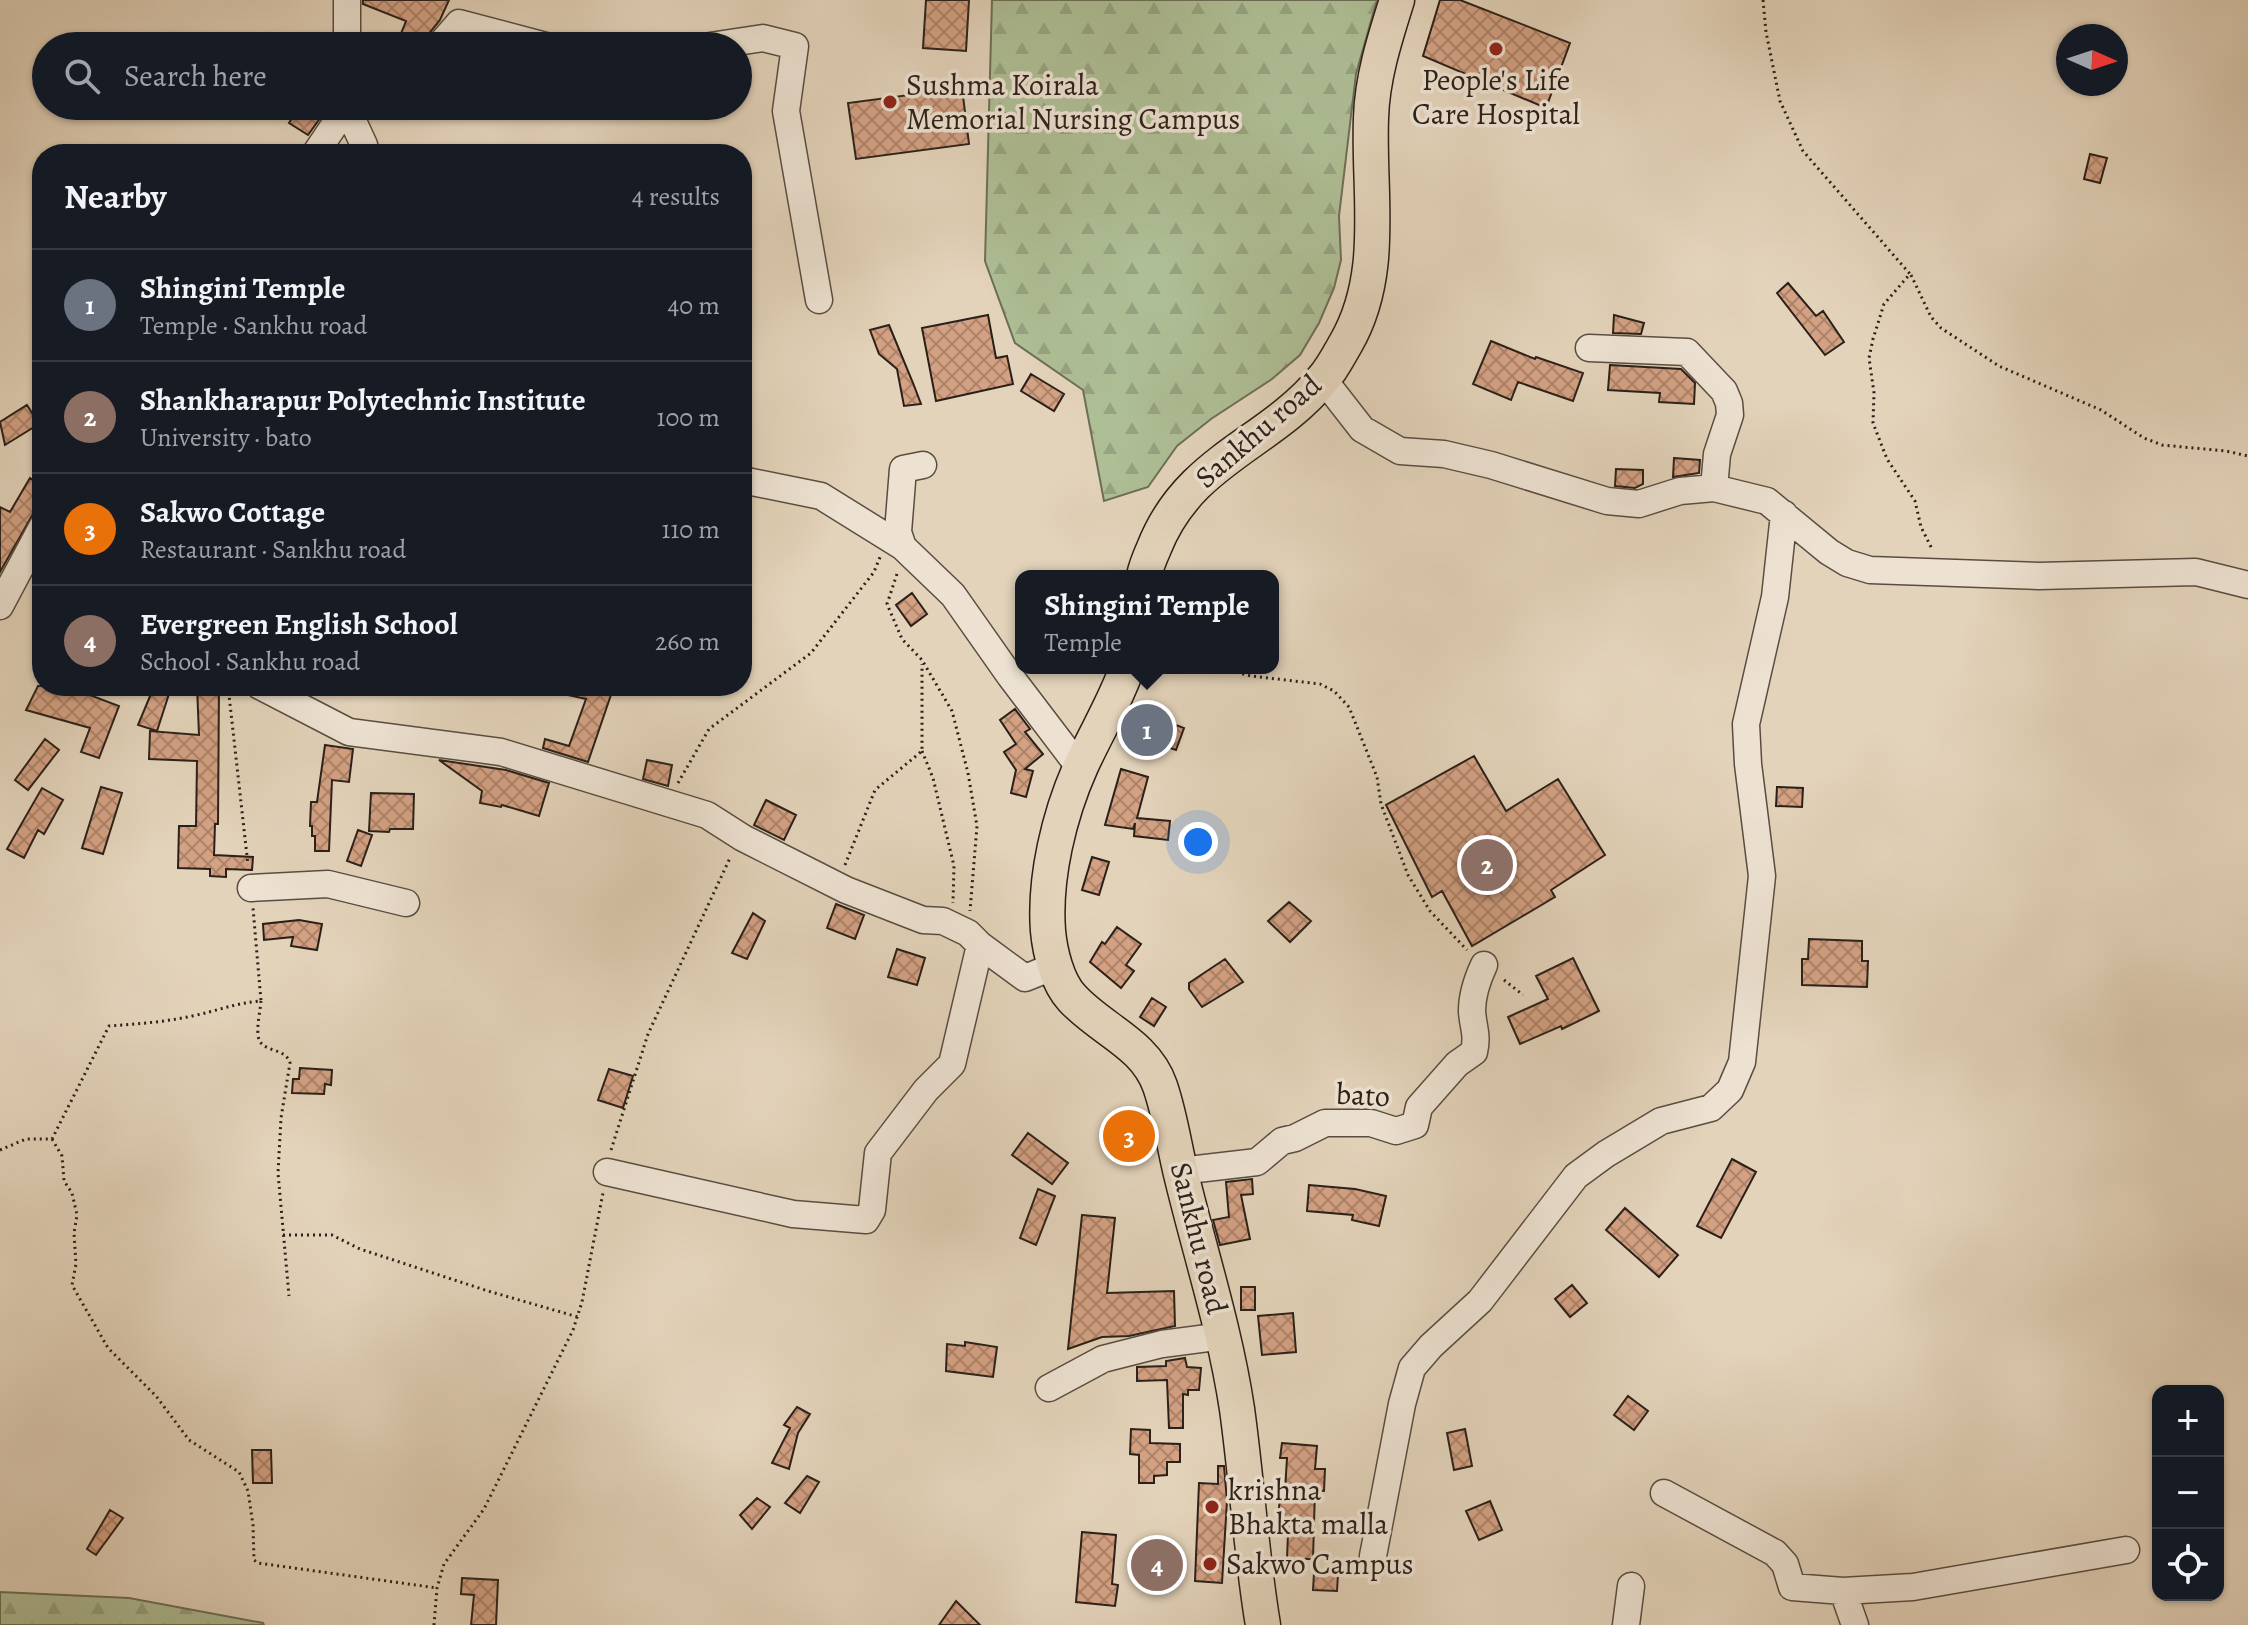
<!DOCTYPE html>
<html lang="en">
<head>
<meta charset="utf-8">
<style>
	:root { --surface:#171b24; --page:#20242c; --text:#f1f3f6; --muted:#9ea1a6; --line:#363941; --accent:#c59692 }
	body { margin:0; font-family:Alegreya,serif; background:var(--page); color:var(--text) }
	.controls { position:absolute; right:24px; bottom:24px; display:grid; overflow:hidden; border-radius:16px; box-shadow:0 2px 6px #0004 }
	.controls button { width:72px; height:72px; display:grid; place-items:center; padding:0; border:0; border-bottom:2px solid var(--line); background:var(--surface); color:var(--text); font:40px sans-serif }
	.compass { position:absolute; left:2056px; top:24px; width:72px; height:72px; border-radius:50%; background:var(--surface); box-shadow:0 2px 6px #0004; rotate:93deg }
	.you { position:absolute; left:1198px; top:842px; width:28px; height:28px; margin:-20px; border:6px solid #fff; border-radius:50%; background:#1a73e8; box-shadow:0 0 0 12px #1a73e833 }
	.badge { display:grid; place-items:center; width:52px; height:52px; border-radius:50%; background:var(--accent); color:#fff; font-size:26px; font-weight:700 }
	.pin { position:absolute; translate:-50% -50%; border:4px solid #fff; box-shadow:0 2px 8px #0006 }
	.popup { position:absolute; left:1015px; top:570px; width:264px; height:104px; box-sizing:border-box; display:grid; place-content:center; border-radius:16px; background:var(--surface); filter:drop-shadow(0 2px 6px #0005); font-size:26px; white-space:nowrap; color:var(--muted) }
	.popup b { font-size:30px; color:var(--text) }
	.popup::after { content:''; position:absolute; left:50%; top:100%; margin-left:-16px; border:16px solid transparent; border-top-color:var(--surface) }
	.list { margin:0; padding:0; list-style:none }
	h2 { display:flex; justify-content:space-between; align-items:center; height:104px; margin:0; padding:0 32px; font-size:34px }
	h2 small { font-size:26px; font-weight:400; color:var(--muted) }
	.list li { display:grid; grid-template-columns:52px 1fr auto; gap:24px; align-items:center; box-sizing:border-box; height:112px; padding:0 32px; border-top:2px solid var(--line) }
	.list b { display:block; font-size:30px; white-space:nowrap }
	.list p { margin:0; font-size:26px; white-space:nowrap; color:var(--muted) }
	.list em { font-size:26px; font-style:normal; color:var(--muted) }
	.icon { flex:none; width:44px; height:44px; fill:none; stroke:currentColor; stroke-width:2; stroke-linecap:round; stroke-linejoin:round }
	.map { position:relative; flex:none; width:2248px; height:1625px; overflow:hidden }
	.search { position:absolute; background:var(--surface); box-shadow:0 2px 6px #0004; left:32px; top:32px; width:720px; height:88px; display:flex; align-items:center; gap:20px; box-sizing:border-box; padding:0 28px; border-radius:44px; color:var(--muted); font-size:30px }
	.panel { position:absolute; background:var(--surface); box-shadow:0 2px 6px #0004; left:32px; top:144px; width:720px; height:552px; border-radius:32px }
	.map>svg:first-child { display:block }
	.forest { fill:url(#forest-firs); stroke:#6c6f57; stroke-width:2 }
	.building { fill:url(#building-cross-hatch); stroke:#2b2019; stroke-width:2 }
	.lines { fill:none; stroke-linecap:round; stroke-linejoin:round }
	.minor-casing { stroke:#594d41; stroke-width:29 }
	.major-casing { stroke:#2b2019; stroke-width:37 }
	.path { stroke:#2b2019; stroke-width:3; stroke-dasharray:2 4; stroke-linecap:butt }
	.minor { stroke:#ede2d2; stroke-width:26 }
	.major { stroke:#e3d3ba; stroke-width:34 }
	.poi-dot { fill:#8f2418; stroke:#ede2d2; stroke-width:3 }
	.labels { text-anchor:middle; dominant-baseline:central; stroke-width:7; stroke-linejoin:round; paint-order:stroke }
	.poi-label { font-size:30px; fill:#2b2019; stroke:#ede2d2; text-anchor:start }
	.street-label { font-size:30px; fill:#2b2019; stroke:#ede2d2 }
</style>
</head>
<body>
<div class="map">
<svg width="2248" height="1625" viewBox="0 0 2248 1625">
	<defs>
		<pattern id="forest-firs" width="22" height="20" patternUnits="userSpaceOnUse" patternTransform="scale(2)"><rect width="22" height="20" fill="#aebe95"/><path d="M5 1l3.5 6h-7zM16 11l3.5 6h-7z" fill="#96a380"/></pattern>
		<pattern id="building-cross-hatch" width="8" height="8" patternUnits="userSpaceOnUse" patternTransform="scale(2)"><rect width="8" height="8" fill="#d4a183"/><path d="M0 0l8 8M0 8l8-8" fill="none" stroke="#ac836a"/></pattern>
	</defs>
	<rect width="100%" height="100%" fill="#e3d3ba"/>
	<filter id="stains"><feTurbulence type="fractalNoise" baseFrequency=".0025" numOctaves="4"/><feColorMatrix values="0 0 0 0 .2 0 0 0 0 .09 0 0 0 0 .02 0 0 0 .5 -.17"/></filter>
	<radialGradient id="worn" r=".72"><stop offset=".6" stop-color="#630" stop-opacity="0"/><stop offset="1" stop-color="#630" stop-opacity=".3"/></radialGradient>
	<!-- forest -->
	<path class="forest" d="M992,0H1377L1356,74L1339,216L1341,260L1334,288L1319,323L1300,355L1272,379L1211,419L1177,446L1148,487L1104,501L1083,390L1015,343L985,261Z
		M0,1592L129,1598L263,1623L264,1625H0Z"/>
	<!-- building -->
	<path class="building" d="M363,0H449L440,20L427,36L423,46H396L406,21L363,4Z
		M926,0H969L966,51L923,48Z
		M1440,0H1460L1570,43L1546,108L1423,56Z
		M962,88L969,144L856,159L848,103Z
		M300,106H320L326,110L308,135L289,123Z
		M2090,154L2107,158L2100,183L2084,179Z
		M1788,283L1816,316L1823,311L1844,342L1825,355L1777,293Z
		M988,315L996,358L1007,356L1013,384L936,401L922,328Z
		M1614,315L1644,323L1641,334L1613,333Z
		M889,325L913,383L921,404L904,406L897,369L879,354L870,330Z
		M1491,341L1535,359L1536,357L1583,373L1573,401L1518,382L1511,400L1473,384Z
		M1610,365L1681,369L1695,383L1694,404L1659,402L1660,393L1608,390Z
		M1031,374L1064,394L1054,411L1021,391Z
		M27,405L39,424L5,445L0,422Z
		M1674,458L1700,460L1699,473L1673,477Z
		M1616,469L1643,470V484L1635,488L1615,486Z
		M30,478L42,486V498L0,572V507L10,512Z
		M912,593L927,614L911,626L896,605Z
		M38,686H66L119,706L99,758L81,752L90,728L26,710Z
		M197,686H219L218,824H215L214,855L253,857L252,870L226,869V877L210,876V869L178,868L179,826H196L197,761L149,759L150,731L199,735Z
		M560,686H614L588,762L543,748L545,739L569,746L586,699L559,693Z
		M153,689L169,694L157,731L138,725Z
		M1015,709L1030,729L1025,732L1043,754L1025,769L1033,771L1026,797L1011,793L1016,770L1004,752L1016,744L1000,720Z
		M1152,716L1184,728L1176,750L1144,739Z
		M45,739L59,750L28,790L15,780Z
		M325,745L353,749L349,782L332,780L329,851H315V836H312V826H310L311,802H317Z
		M1474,756L1506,811L1558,779L1605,855L1551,890L1555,897L1472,946L1442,891L1432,897L1386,805Z
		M439,760L506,770L549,783L539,816L502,805L501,807L480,803L482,791Z
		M647,760L672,765L668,786L643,779Z
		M1121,769L1148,777L1137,818L1170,821L1168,840L1134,836L1135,823L1133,829L1105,825Z
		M101,787L122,793L103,854L82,848Z
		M1777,787L1803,788L1802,807L1776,806Z
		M42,788L63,800L44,834L38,830L24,858L7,849Z
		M371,793L414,794L413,829H390L389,832L369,831Z
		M766,800L796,815L784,840L754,825Z
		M358,830L372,835L361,866L347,861Z
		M1092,857L1109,862L1099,895L1082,890Z
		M1289,902L1311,921L1290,942L1268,921Z
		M836,904L864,915L855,939L827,928Z
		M753,913L765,921L747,959L732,953Z
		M299,920L322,924L317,950L291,946L293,937L264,940L263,924Z
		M1117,927L1141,944L1126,965L1134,971L1121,988L1090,962L1102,942L1105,944Z
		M1809,939L1862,941V961H1868L1867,987L1802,985V959H1808Z
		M897,949L925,958L917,985L888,977Z
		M1573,958L1599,1011L1562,1029L1561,1026L1520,1044L1508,1017L1548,999L1536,976Z
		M1225,959L1243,982L1202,1007L1189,989V983Z
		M1152,998L1166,1007L1154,1026L1140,1017Z
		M300,1068L332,1070L331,1085L325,1084L324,1094L292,1093L293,1079H299Z
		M609,1069L633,1076L623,1108L598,1100Z
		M1115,1122L1140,1123L1138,1147L1113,1145Z
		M1028,1133L1068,1163L1052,1184L1012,1155Z
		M1732,1159L1756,1172L1721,1238L1697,1226Z
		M1252,1179L1253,1194L1241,1195L1250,1239L1220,1245L1213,1220L1229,1217L1226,1182Z
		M1309,1185L1355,1189L1386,1196L1379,1226L1352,1220L1353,1215L1307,1211Z
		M1038,1189L1055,1196L1036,1245L1020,1238Z
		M1625,1208L1678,1255L1659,1277L1606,1230Z
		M1082,1215L1115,1218L1107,1293L1174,1291L1175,1326L1129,1336L1102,1337L1068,1349Z
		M1572,1285L1587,1303L1570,1317L1555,1299Z
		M1241,1287H1255V1310H1241Z
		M1293,1313L1296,1352L1262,1355L1258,1316Z
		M965,1342L997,1347L993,1377L946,1371L947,1344L965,1346Z
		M1185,1358L1187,1367L1201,1368L1199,1390H1188V1395L1183,1394V1428H1169L1167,1380L1137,1381V1367L1166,1366V1361Z
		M1628,1396L1648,1411L1634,1430L1614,1415Z
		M797,1407L810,1414L798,1433L789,1469L772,1463L790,1428L784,1425Z
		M1131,1429L1150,1430V1443L1180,1444V1462H1167V1475L1154,1476V1483H1139V1455L1130,1454Z
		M1465,1429L1472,1466L1454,1470L1447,1433Z
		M1282,1443L1317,1446L1315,1469H1325L1324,1491L1315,1490L1313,1559H1287L1288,1533L1276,1532L1281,1491H1285L1287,1458H1280Z
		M252,1450H271L272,1483H253Z
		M1218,1466H1224L1227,1501L1222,1583L1195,1581L1199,1483L1218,1484Z
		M807,1476L819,1482L800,1513L785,1503Z
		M757,1498L770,1507L752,1529L740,1515Z
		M1490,1501L1502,1530L1479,1540L1466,1511Z
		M110,1510L123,1518L96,1555L87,1549Z
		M1082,1532L1116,1535L1112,1584L1118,1585L1115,1606L1076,1602Z
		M1314,1573L1338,1574L1337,1591L1313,1590Z
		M462,1578L498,1580L496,1625H471L474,1595L461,1594Z
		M956,1601L980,1625H939Z"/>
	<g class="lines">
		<defs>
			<path id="minor" d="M347,0V46
				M439,46L459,23L546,46
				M710,46L763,38L795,46L786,111L819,300
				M346,106L364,145L366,154
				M315,154L346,108L351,106
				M1589,348L1687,352L1724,391L1729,403L1730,415L1717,454L1714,488
				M1323,379L1362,429L1400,451L1444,454L1491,465L1607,501L1639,504L1680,491L1714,488L1767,501L1829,552L1847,563L1870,570L2039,576L2196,572L2248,585
				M742,480L821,496L903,547L953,595L1010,676L1080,768
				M903,547L898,532L903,469L923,465
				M0,606L42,527
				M260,686L349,732L501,752L707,815L743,838L846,890L923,920L943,921L968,933L980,945L1025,978L1055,966
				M251,888L328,884L406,903
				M1180,1171L1257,1162L1282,1141L1295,1138L1325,1123H1371L1396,1131L1415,1125L1419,1107L1457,1064L1474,1052C1478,1034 1473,1028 1472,1011C1472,995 1477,980 1484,965
				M607,1172L793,1214L866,1220L872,1210L878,1153L926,1090L952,1064L980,945
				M1049,1388L1103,1359L1162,1344L1223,1336
				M1664,1493L1775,1553L1785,1564L1792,1587L1843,1591L1855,1625
				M1373,1556L1402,1404L1412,1368L1431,1346L1480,1301L1576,1176L1606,1154L1661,1121L1711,1108L1730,1090L1742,1062L1762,876L1748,764L1746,724L1775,597L1784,514
				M1843,1591L1913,1587L2126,1550
				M1626,1625L1631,1586"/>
			<path id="major" d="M1144,576C1146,566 1150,557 1154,548C1189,459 1269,445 1323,379C1332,369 1339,355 1346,343C1386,274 1368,194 1371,118C1372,78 1385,38 1397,0
				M1127,668C1115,702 1096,733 1081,766C1059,815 1044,878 1048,931C1050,952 1057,982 1072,998C1101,1030 1145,1043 1160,1086C1170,1115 1174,1145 1181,1174C1200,1253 1225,1329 1237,1409C1247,1481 1251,1553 1263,1625"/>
		</defs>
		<!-- minor casing -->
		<use href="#minor" class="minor-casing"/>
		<!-- major casing -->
		<use href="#major" class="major-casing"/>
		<!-- path -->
		<path class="path" d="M1763,0L1766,32L1780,101L1803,151L1910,274L1884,304L1873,339L1869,358L1874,393L1873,423L1887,459L1915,501L1921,527L1932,549
			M1911,275L1931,317L1941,328L1999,366L2101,410L2144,438L2162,445L2226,451L2248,456
			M897,574L887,604L902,639L922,660L952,711L968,773L977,826L970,911
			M1219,668L1251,676L1320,684L1334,691L1349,707L1377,777L1381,804L1408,875L1430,911L1467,950
			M228,686L248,865
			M922,751L933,778L954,866L953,903
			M678,783L709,729L811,653L874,572L880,557
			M845,865L875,790L922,751V664
			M1504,980L1523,995
			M261,1001C260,1012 257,1024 258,1035C260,1054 285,1046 290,1063L281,1118L278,1173L289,1296
			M52,1139L62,1156L64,1181L72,1193L77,1215L74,1233L76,1264L72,1285L108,1348L156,1396L189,1440L239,1472L248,1491L253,1525L254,1560L258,1563L437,1588
			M0,1150L26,1139H52L109,1026C137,1024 165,1022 192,1016C217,1011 235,1003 261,1001L253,908
			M611,1150L648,1034L730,858
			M283,1235H332L360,1249L488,1291L578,1317
			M434,1625L437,1588L444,1564L484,1509L573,1330L582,1302L603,1193"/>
		<!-- minor -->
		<use href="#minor" class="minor"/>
		<!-- major -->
		<use href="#major" class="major"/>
	</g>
	<!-- markers -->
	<g class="poi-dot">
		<circle cx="1496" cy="49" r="8"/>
		<circle cx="890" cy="102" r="8"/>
		<circle cx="1212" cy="1507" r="8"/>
		<circle cx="1210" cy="1564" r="8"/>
	</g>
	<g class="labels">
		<!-- poi labels -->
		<g class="poi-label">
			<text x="1496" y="80" text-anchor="middle">People's Life<tspan x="1496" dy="34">Care Hospital</tspan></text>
			<text x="906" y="85">Sushma Koirala<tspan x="906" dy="34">Memorial Nursing Campus</tspan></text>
			<text x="1228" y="1490">krishna<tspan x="1228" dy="34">Bhakta malla</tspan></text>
			<text x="1226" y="1564">Sakwo Campus</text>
		</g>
		<!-- street labels -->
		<g class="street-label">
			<text transform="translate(1258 431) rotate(-41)">Sankhu road</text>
			<text transform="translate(1363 1095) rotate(3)">bato</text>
			<text transform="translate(1199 1238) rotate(76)">Sankhu road</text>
		</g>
	</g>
	<rect width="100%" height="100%" filter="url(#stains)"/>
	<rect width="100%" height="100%" fill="url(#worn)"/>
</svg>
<div class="controls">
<button>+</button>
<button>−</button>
<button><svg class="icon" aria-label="locate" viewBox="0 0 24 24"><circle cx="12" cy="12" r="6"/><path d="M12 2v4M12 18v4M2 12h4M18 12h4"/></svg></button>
</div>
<svg class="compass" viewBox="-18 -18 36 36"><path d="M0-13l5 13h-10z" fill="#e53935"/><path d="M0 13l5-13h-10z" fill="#9ea1a6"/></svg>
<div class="you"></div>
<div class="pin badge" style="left:1147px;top:730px;background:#6b7280">1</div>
<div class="popup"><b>Shingini Temple</b>Temple</div>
<div class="pin badge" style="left:1487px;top:865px;background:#8d6e63">2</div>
<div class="pin badge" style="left:1129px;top:1136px;background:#e8710a">3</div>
<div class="pin badge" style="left:1157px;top:1565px;background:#8d6e63">4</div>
<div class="search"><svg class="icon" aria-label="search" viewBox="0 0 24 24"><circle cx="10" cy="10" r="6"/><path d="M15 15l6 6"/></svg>Search here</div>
<section class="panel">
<h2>Nearby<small>4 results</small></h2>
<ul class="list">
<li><span class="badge" style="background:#6b7280">1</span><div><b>Shingini Temple</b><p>Temple · Sankhu road</p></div><em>40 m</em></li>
<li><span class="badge" style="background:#8d6e63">2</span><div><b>Shankharapur Polytechnic Institute</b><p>University · bato</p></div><em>100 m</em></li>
<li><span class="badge" style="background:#e8710a">3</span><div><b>Sakwo Cottage</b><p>Restaurant · Sankhu road</p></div><em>110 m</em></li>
<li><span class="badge" style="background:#8d6e63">4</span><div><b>Evergreen English School</b><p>School · Sankhu road</p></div><em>260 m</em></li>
</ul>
</section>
</div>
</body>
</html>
